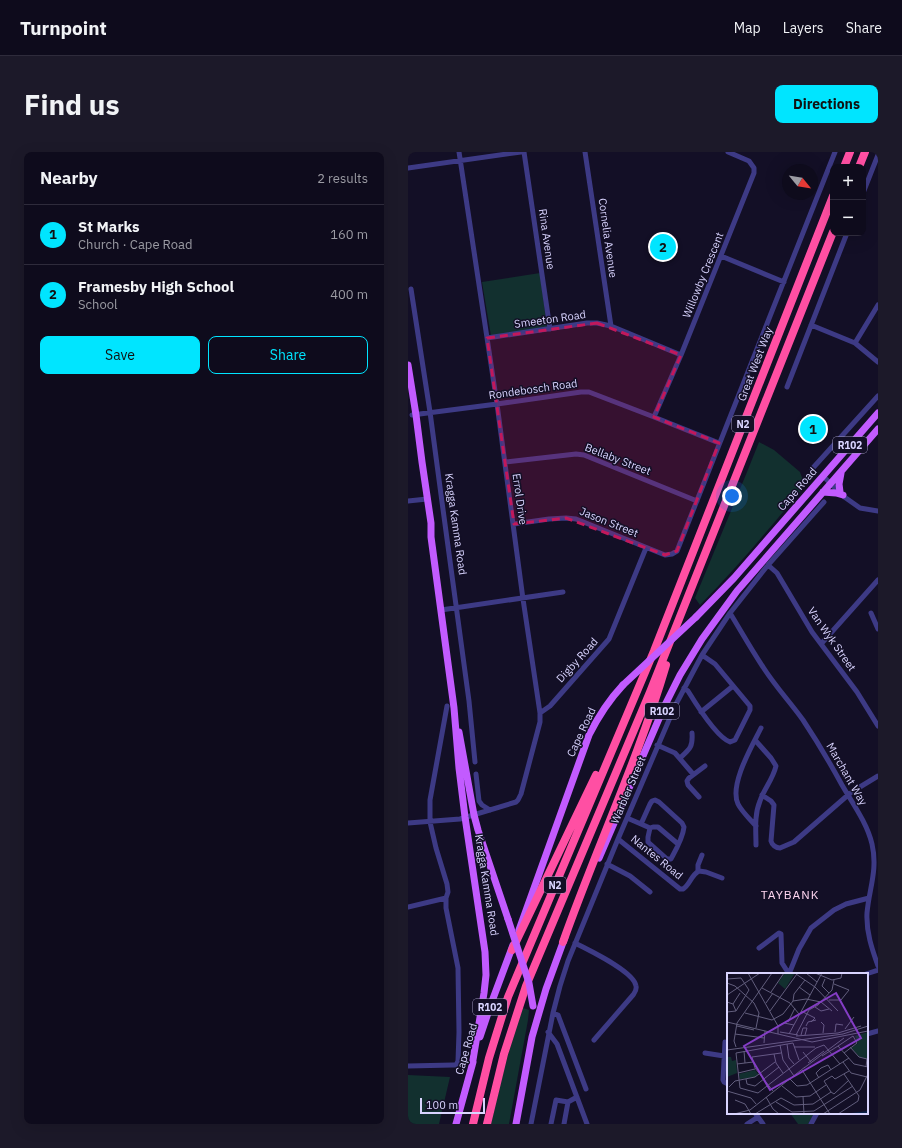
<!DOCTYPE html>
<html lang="en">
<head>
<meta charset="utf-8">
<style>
	:root { --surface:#0e0b1c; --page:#1c1929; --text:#f1f3f6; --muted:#9b9ba3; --line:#2e2b3b; --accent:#00e5ff }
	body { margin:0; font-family:"IBM Plex Sans",sans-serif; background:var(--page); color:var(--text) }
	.controls { position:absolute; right:12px; top:12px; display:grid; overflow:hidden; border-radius:8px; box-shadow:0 4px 16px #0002 }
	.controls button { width:36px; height:36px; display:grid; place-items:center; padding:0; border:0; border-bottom:1px solid var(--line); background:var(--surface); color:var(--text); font:20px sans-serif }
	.compass { position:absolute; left:374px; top:12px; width:36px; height:36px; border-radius:50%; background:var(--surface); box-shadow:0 4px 16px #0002; rotate:120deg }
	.scale { position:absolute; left:12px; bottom:10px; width:65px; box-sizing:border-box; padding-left:4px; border:2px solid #d9d4ff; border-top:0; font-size:11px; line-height:14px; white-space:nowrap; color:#d9d4ff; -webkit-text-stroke:3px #130f26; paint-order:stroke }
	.you { position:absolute; left:324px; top:344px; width:14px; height:14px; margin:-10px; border:3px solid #fff; border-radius:50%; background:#1a73e8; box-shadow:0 0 0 6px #1a73e833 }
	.badge { display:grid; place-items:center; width:26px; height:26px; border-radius:50%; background:var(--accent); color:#111; font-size:13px; font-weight:700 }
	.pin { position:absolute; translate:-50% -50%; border:2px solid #fff; box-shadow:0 1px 4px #0006 }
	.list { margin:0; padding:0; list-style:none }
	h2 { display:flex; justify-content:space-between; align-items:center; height:52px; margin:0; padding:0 16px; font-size:17px }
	h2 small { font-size:13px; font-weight:400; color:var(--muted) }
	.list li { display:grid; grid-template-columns:26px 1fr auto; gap:12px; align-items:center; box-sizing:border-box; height:60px; padding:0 16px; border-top:1px solid var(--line) }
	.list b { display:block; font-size:15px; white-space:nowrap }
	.list p { margin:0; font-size:13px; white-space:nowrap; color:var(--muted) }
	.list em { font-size:13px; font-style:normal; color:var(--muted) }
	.actions { display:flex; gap:8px; padding:12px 16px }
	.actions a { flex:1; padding:9px 0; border:1px solid var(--accent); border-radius:8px; text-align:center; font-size:14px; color:var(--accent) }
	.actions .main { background:var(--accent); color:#111 }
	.map { position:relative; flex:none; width:470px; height:972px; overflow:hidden; border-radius:8px }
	header { display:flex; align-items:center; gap:24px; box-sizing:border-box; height:56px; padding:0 20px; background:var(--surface); border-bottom:1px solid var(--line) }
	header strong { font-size:19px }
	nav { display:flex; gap:22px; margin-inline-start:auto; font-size:14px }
	.intro { display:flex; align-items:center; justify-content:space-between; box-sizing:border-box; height:96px; padding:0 24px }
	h1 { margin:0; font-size:28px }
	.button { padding:10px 18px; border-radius:8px; background:var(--accent); color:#111; font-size:14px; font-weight:700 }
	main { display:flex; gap:24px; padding:0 24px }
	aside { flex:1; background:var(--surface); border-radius:8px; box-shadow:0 4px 16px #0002 }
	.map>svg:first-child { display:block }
	.green { fill:#12302f }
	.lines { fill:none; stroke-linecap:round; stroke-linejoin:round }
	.minor { stroke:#3d3a85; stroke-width:5 }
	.major { stroke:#c25bff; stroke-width:7 }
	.highway { stroke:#ff4fa3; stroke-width:8 }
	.major-bridge { stroke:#c25bff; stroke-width:7 }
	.marked { fill:#c2185b; fill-opacity:0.2; stroke:#c2185b; stroke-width:3; stroke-dasharray:8 5; stroke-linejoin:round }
	.labels { text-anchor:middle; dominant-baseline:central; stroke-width:3; stroke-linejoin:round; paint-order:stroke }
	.shield { fill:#130f26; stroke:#9e99be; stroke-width:1 }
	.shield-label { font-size:10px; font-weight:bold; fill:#d9d4ff }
	.street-label { font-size:11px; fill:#d9d4ff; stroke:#130f26 }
	.neighbourhood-label { font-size:12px; letter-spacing:1px; fill:#ffd6f0; stroke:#130f26 }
	.inset-river { fill:none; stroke:#0c2248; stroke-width:2 }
	.inset-road { fill:none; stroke:#625e7d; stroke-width:1 }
	.view { fill:#843dc5; fill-opacity:0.15; stroke:#843dc5; stroke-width:2 }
	.inset-edge { fill:none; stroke:#d9d4ff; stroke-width:2 }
</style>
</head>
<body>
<header>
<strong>Turnpoint</strong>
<nav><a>Map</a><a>Layers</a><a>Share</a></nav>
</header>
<div class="intro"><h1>Find us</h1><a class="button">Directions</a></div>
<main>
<aside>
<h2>Nearby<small>2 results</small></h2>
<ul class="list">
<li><span class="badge">1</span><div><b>St Marks</b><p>Church · Cape Road</p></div><em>160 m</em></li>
<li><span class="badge">2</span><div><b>Framesby High School</b><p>School</p></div><em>400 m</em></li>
</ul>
<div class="actions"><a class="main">Save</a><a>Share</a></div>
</aside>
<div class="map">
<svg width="470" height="972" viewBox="0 0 470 972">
	<rect width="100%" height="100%" fill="#130f26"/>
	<!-- green -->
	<path class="green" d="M132,121L139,175L83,184L74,130Z
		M351,290L366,298L392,320L397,334C363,374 329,416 292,453L287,446L339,320Z
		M115,856L121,858L120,868L101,972H83C92,933 101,894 115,856Z
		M0,923L42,925L31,972H0Z
		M382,961H407L400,972H390Z"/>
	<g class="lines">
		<!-- minor -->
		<path class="minor" d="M116,0L142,177
			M177,0L203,174
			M0,16L113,0
			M455,41L470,3
			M313,104L376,130
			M3,137L22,260L34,350L61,549L67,610
			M403,173L447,191L470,210
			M79,186L179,171H189L203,174L273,203
			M447,191L470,153
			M379,235L439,81
			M4,263L89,252L173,240H181L246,265L311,291
			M246,265L273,203L346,21V16L341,9L320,0
			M97,310L168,302L176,303L289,349
			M404,317L470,244
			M415,324L435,344L452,356L470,359
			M0,349L19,347
			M106,372L141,367L158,366L168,367L257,403L264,402L269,399L427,0
			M360,413L369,421L404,480L449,540L470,574
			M33,458L155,440
			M322,461C333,479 343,497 355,515C367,534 382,550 395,568C409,589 422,611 434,633C445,652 459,671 464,692C470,718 461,737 459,761C458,780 464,797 470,814
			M463,461L470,477
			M413,492L470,428
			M276,536L280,539C288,552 308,585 322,590L327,588L342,558V554L307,512L294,503
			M293,560L325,534
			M132,561L142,554L201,487L238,396
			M347,588L363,606L368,614C365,627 356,637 352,649C346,663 348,679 348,693
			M249,593L267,601L285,622
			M272,606C282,597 285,595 284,581
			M68,622L71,649L74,653L82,658
			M354,643L363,649L366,653L363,689C364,693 368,696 372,696L386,690L440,643L447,638L470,624
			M291,645L280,633L279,629L281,626L297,614
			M219,666L233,672
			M0,671L52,667L108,650L110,648L113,642L132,570V561L115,447L89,252L51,0
			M348,674C342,667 334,660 330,652C321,633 344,594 353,576
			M242,676L240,685V690L259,707H263L264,705C269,696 275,685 276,675L274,671L251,650L247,648L244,649L242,652L233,672L242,676L245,675H250L270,692
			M210,687L272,737H275C282,733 283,723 291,719L298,720L314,726
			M199,712L222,724L242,740
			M290,719V713L294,703
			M0,755L38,746L40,740L39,732L28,696L22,670V648L39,554
			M167,791C180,798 226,819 228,834C229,838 227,840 225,843L186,888
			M351,796L371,781L373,782L374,811L381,822
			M381,822L391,797L403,776L426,758L438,752L461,746
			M458,822L470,818
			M145,861L150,863L178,937
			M140,880L149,892L179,972
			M459,882L470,879
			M317,890L315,928L316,930L320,932
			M297,901L316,904
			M0,914L45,913H48L50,909L51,880L50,816L38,756V746
			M347,961L355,972
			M123,972L145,861L152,834L160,809L210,687L267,554L294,503L322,461L360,413L416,350
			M143,972L148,948L160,950
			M156,972L160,950L169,945
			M339,972L350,965
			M403,972L409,961"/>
		<!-- major -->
		<path class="major" d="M0,213L8,263L14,310L23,371V385L46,556L51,616L57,665L77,800L78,823L76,841L64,914
			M415,340L428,341L435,343
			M432,340L431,332L433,321
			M288,465L326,426L470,261
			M51,580L66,663L70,678L100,767
			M191,706L256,555L272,523L294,487L329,439L470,277
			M111,778L181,583C190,565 201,548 215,533
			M72,885L83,852L105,793
			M48,972L65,910
			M108,972L124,885L138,837L157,785"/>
		<!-- highway -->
		<path class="highway" d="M436,15L442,0
			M451,15L457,0
			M155,790C188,697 230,608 258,513
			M104,798L188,623
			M65,972L81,906L100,845L246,499L425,44
			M79,972L96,902L118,834L242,540L425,80"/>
		<!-- major-bridge -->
		<path class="major-bridge" d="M215,533L288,465
			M100,767L121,831L125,854"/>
	</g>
	<!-- marked area -->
	<path class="marked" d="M189,171L273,203L246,265L311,291L269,399L257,403L158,366L106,372L79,186Z"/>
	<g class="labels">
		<!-- shield labels -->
		<g class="shield">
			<rect x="324" y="264" width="22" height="16" rx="3"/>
			<rect x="425" y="285" width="34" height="16" rx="3"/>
			<rect x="237" y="551" width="34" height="16" rx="3"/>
			<rect x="136" y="725" width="22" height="16" rx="3"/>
			<rect x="65" y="847" width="34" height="16" rx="3"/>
		</g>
		<g class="shield-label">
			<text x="335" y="272">N2</text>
			<text x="442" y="293">R102</text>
			<text x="254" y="559">R102</text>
			<text x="147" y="733">N2</text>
			<text x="82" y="855">R102</text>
		</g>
		<!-- street labels -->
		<g class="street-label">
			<text transform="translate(200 86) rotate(82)">Cornelia Avenue</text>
			<text transform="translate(139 87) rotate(82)">Rina Avenue</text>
			<text transform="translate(295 123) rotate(-68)">Willowby Crescent</text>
			<text transform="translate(142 167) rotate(-8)">Smeeton Road</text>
			<text transform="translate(347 212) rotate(-69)">Great West Way</text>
			<text transform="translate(125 237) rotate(-8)">Rondebosch Road</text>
			<text transform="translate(210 307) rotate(21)">Bellaby Street</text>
			<text transform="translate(389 337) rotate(-49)">Cape Road</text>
			<text transform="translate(112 347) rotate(82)">Errol Drive</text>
			<text transform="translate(201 370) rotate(22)">Jason Street</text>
			<text transform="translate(48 372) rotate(82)">Kragga Kamma Road</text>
			<text transform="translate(424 487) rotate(55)">Van Wyk Street</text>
			<text transform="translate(169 508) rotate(-48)">Digby Road</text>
			<text transform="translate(173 580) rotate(-65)">Cape Road</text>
			<text transform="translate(439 622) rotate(60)">Marchant Way</text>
			<text transform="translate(220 638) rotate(-67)">Warbler Street</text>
			<text transform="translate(249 705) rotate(39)">Nantes Road</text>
			<text transform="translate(79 733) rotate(81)">Kragga Kamma Road</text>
			<text transform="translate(58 897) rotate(-74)">Cape Road</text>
		</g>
		<!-- neighbourhood labels -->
		<g class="neighbourhood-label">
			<text x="382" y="742">TAYBANK</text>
		</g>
	</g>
	<!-- overview -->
	<g transform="translate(319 821)">
		<rect width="141" height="141" fill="#130f26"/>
		<path d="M58,0H68L58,16L51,10ZM141,59V86L133,84L124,75L131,70L128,63ZM1,84H4L5,88L9,87L10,100L0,104ZM28,97L31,101L28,104L13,106L12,101Z" fill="#12302f"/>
		<path class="inset-river" d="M124,141L141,139"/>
		<path class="inset-road" d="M21,0L51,53V61M79,0L90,9M88,0L105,7L114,5L115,0M69,1L88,14L111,38M0,6L14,5L22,17L9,38L0,39M98,6L95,13L102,20M0,10L8,13L27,30L32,40L29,55M72,14L83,22M35,15L63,30L72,41M44,19L57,0M0,22L33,0M102,27H114L122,17L107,11M66,28L67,21L78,7M0,29L6,31L9,38M39,30L46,20M6,31L13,20M88,34L94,38L102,36M43,38L70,1M74,38L88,45L84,49M18,40L45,47L56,41L66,28L79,26L94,29L105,38M0,49L85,69L141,58M61,49L68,35M94,49L97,52L96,60M10,53L27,57M51,53L57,50L67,52M79,53L81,49L89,47M118,56L127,44M53,59L71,62M108,59L109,51L116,52M8,61L37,65M62,61L95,0M69,62L82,37L91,32L105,17L107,7M74,62L76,55H80L78,62M69,63L111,60L134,53M37,70L38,58M60,71L62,85L67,91M53,72L56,87L67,103M111,73L126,63L130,70L117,80M9,74L7,68L10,50L45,0M67,74H88M123,74L132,84L140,86L139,94M0,77L116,61L141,53M17,78L18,90M76,79L84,89M47,81L49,90L56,100M95,83L111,73L127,91L141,94M72,87L66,70L9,80L13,115L31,120L89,75L97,72L113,91M116,89L124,100L140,104M81,90L97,78M10,91L26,89M77,95L117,65M75,97L103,141M11,100L28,96M117,101L132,123M92,105L89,100L94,95L101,92L104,97M19,106L20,111L28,113L52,94M63,106L70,113L80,112L122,85M55,113L69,124L83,123L99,112M2,114L8,108L28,104L48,89M0,118L24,125L29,131M46,118L28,95L25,84L54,80M104,119L97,108L105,103L108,106L122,98M76,123L77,141M39,124L46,136L52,141M8,127L18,131L24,141M49,129L65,139L87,138L126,113M7,141L23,137L78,94M28,141L54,125L67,132L86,131L104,119L107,121L122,107M96,141L133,117L141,101M111,141L131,128L132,123"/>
		<path class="view" d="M109,20L134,65L43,117L17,73Z"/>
		<rect width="141" height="141" class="inset-edge"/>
	</g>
</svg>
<div class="controls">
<button>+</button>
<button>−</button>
</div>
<svg class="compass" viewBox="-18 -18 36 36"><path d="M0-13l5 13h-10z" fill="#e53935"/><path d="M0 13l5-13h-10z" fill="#9b9ba3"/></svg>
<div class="scale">100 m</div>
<div class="you"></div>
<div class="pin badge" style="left:405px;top:277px">1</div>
<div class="pin badge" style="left:255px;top:95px">2</div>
</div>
</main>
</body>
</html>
